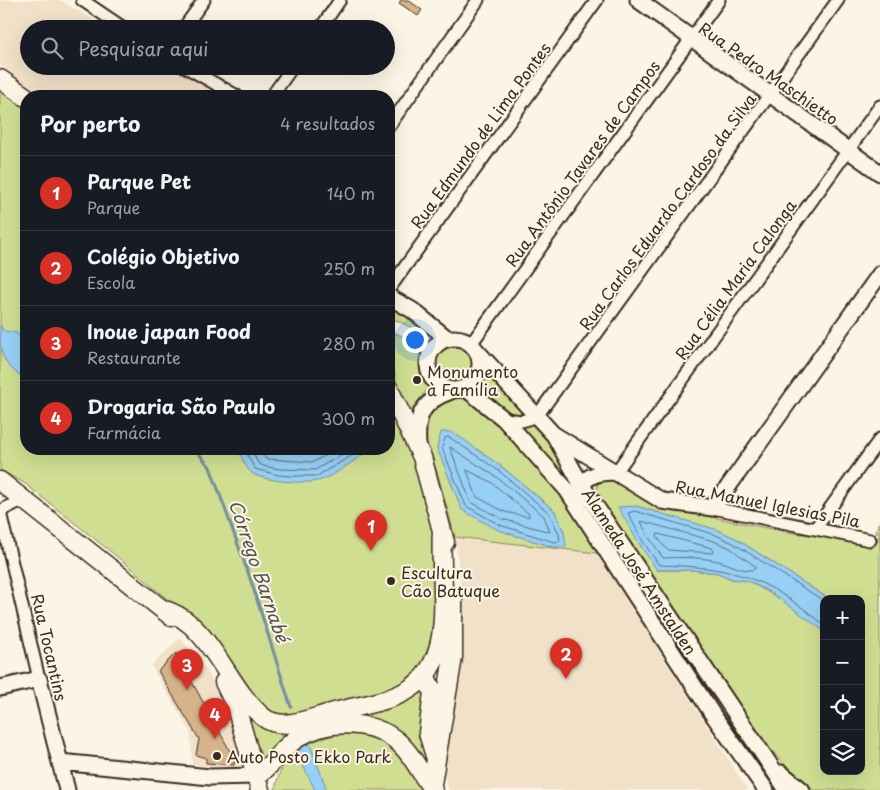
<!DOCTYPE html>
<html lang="pt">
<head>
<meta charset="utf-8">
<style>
	:root { --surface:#171b24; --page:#20242c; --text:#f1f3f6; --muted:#9ea1a6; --line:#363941; --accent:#d93025 }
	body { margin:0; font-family:"Playpen Sans",sans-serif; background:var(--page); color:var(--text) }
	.controls { position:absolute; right:15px; bottom:15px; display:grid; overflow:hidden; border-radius:10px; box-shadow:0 5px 20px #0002 }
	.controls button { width:45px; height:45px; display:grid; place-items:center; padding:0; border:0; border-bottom:1px solid var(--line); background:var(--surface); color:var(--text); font:25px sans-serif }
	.you { position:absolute; left:414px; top:339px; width:18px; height:18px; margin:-12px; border:4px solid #fff; border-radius:50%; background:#1a73e8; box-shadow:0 0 0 8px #1a73e833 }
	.badge { display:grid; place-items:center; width:32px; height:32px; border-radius:50%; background:var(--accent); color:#fff; font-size:16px; font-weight:700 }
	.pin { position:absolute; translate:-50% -41px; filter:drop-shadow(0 1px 2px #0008) }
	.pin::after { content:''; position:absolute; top:26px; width:18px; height:15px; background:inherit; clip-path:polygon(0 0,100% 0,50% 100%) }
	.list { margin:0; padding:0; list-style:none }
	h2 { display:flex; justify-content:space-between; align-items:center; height:65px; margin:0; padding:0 20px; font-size:21px }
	h2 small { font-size:16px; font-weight:400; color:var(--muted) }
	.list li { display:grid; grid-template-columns:32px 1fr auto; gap:15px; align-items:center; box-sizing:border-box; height:75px; padding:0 20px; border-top:1px solid var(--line) }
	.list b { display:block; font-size:19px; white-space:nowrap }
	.list p { margin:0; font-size:16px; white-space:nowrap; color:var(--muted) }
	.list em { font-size:16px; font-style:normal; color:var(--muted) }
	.icon { flex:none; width:28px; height:28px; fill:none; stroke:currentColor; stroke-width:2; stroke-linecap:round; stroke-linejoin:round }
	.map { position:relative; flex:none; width:880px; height:790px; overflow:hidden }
	.search { position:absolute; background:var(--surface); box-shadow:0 5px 20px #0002; left:20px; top:20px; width:375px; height:55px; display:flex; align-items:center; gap:12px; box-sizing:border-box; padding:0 18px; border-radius:28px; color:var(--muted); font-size:19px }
	.panel { position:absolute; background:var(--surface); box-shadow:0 5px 20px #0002; left:20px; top:90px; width:375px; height:365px; border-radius:20px }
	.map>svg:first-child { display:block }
	.built { fill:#f1e1c9 }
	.green { fill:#d0de92; stroke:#868458; fill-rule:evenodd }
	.water { fill:#97d0f7; stroke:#728ea0 }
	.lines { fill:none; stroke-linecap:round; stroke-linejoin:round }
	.shore { stroke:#606c75; stroke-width:1 }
	.stream { stroke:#728ea0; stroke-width:3 }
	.building { fill:#d7b389; stroke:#3b2a1e }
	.street-casing { stroke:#3b2a1e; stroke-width:15 }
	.secondary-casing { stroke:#3b2a1e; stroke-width:19 }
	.primary-casing { stroke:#3b2a1e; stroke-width:21 }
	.street { stroke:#fcf5e5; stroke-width:11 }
	.secondary { stroke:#fcf5e5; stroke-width:15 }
	.primary { stroke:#fcf5e5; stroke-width:18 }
	.poi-dot { fill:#3b2a1e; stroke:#fcf5e5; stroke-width:2 }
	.labels { text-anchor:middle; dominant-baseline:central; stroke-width:4; stroke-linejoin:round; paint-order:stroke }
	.street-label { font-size:16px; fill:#3b2a1e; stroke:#fcf5e5 }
	.poi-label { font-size:16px; fill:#3b2a1e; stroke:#fcf5e5; text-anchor:start }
	.water-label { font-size:18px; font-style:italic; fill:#525454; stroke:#fcf5e5 }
</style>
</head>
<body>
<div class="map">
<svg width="880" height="790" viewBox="0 0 880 790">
	<rect width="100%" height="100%" fill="#fcf5e5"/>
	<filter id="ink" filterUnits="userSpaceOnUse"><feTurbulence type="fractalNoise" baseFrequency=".02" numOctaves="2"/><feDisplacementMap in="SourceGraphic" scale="10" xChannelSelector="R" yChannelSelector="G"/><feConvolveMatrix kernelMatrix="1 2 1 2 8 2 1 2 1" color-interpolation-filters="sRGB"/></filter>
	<g filter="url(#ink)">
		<!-- built -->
		<path class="built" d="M0,0H60L109,29H29V66H174L219,96H42L0,65Z
			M455,537L597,553L748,790H449L444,777L463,607Z
			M180,638L206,669L227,708L240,739L244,764L235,769L192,764L190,731L151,666Z"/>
		<!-- green -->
		<path class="green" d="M0,87L26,103V449H389V400L421,475L436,532L440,563L432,651L410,684L298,716L269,715L181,611L130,567L24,483L0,470Z
			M389,304L428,328L421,332L389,317Z
			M389,330L425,347C418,362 420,373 431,384L410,412L397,386L395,373L389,364Z
			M432 363a21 21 0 1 1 42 0a21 21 0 1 1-42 0Z
			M485,374L525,411L521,414C502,414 491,397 480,383Z
			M465,398L485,409L561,492L582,523L597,553L455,537L438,475L425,438V424L430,413L443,399ZM480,454L502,467L554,510L564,532L553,547L531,539Z
			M535,422L548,433L595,515L593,516L516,425Z
			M604,480L620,482L646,501L676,510L787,532L876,544L880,533L875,532L880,521V790H814L791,771L767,746L598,497L597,485ZM636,506L735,538L829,599H861V771H824V631L786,602L748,581L732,579L718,573L692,570H657Z
			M426,684L428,772L412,748L338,719L270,759H260L245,708L266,726Z
			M356,731L386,742L412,769L420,790H275C282,745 318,737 356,731Z"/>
		<!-- water -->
		<path class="water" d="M0,325L4,331L17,333L26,346V379C0,364 0,353 0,325Z
			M441,432H450L457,435L502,467L554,510L564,532L566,547H553L498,530L462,510L437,448Z
			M239,449H364L365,453C353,461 330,479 317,481C304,484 262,481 252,473C245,467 241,457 239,449Z
			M636,506L718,530L735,538L829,599H824V631L773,594L748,581L732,579L718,573L692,570H657L638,542L618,507Z
			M309,742L327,790H315L297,753L305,743Z"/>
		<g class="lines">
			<!-- shore -->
			<path class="shore" d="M449,437L499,471L549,513L559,534L560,541L554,542L500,525L466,506L442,448L445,438Z
				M450,447L495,476L544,516L550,532L502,519L471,502Z
				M244,449L255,469L278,475L292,476H317L358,452L359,449
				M251,449L258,463L263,466L279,469L315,470L351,449
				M258,449L266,459L313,462L337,449
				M467,470L491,482L529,514V517L505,512L477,497Z
				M641,521L714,541L730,548L755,566V569C745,573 732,565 722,562C704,557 681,557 663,558L648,536Z
				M658,534L712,548L714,551L712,553L667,550L657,537Z
				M824,601L733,543L716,535L635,511L628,513L642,540L659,565C734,567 765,576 824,625"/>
			<!-- stream -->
			<path class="stream" d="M195,449L210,467L251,581L291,707"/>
		</g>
		<!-- building -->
		<path class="building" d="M401,0H408L422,10L418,16L399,3Z
			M176,653L235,760L234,765L206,763V758L196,755L199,739L158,671Z"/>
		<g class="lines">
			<defs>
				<path id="street" d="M82,0L125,29
					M183,29L204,0
					M320,29L340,0
					M184,66L237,96
					M272,96L293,66
					M389,126L478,0
					M389,289L597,0
					M471,344L719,0
					M504,419L522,421L537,416L838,0
					M616,472L880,106
					M713,508L870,540
					M0,511L24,499
					M0,512L39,679
					M815,529L880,439"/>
				<path id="secondary" d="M638,0L880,173
					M389,297L412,310L448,339
					M428 364a26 26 0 1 1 52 0a26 26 0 1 1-52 0Z
					M475,349L553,434L662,501L713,508L880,274
					M465,388L504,419L567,490L713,715L766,790
					M554,435L582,486L787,790
					M418,446C416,415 421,402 451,391
					M582,486C588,473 604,472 616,472
					M0,688L39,679L67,790
					M60,762L210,777L257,776
					M781,773L802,790"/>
				<path id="primary" d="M0,79L26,97
					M389,389L422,457L445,542
					M0,481L172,617
					M164,610C210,622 227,688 263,717C282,732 310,718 331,713C355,706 386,703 408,690C460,659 438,580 442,531
					M425,675L433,692L428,733L436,759
					M224,682L236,707L260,790
					M257,776C272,766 281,749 296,739C327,718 379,718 405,749C416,762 423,777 433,790
					M431,790L453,657V600"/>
			</defs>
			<!-- street casing -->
			<use href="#street" class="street-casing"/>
			<!-- secondary casing -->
			<use href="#secondary" class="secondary-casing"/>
			<!-- primary casing -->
			<use href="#primary" class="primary-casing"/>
			<!-- street -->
			<use href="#street" class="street"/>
			<!-- secondary -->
			<use href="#secondary" class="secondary"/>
			<!-- primary -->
			<use href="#primary" class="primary"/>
		</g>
	</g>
	<!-- markers -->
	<g class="poi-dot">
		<circle cx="417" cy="380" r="5"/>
		<circle cx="391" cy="581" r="5"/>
		<circle cx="217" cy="756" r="5"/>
	</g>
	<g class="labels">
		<!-- street labels -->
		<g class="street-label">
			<text transform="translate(769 73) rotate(35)">Rua Pedro Maschietto</text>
			<text transform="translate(480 135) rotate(-54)">Rua Edmundo de Lima Pontes</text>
			<text transform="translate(582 163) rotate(-54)">Rua Antônio Tavares de Campos</text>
			<text transform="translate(667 211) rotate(-54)">Rua Carlos Eduardo Cardoso da Silva</text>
			<text transform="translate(735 279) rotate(-54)">Rua Célia Maria Calonga</text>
			<text transform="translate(768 503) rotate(11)">Rua Manuel Iglesias Pila</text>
			<text transform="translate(640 571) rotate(57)">Alameda José Amstalden</text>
			<text transform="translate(50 647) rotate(77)">Rua Tocantins</text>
		</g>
		<!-- poi labels -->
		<g class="poi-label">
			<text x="427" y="371">Monumento<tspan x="427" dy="18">à Família</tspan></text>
			<text x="401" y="572">Escultura<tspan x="401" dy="18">Cão Batuque</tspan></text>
			<text x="227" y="756">Auto Posto Ekko Park</text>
		</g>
		<!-- water labels -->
		<g class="water-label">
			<text transform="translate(260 571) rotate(71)">Córrego Barnabé</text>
		</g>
	</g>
</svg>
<div class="controls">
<button>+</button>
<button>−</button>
<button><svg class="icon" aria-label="locate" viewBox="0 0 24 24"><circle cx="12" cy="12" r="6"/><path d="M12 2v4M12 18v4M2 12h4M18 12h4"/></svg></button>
<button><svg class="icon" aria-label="layers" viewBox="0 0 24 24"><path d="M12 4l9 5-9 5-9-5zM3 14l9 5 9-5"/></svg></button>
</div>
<div class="you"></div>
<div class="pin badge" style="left:371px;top:551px">1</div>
<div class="pin badge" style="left:566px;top:679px">2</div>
<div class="pin badge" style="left:187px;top:690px">3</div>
<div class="pin badge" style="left:215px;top:739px">4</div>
<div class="search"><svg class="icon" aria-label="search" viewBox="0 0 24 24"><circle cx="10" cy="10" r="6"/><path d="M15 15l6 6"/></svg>Pesquisar aqui</div>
<section class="panel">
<h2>Por perto<small>4 resultados</small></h2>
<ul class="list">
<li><span class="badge">1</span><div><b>Parque Pet</b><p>Parque</p></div><em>140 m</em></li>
<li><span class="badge">2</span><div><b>Colégio Objetivo</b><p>Escola</p></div><em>250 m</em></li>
<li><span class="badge">3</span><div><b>Inoue japan Food</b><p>Restaurante</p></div><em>280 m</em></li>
<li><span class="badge">4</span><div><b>Drogaria São Paulo</b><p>Farmácia</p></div><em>300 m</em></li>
</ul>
</section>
</div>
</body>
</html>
